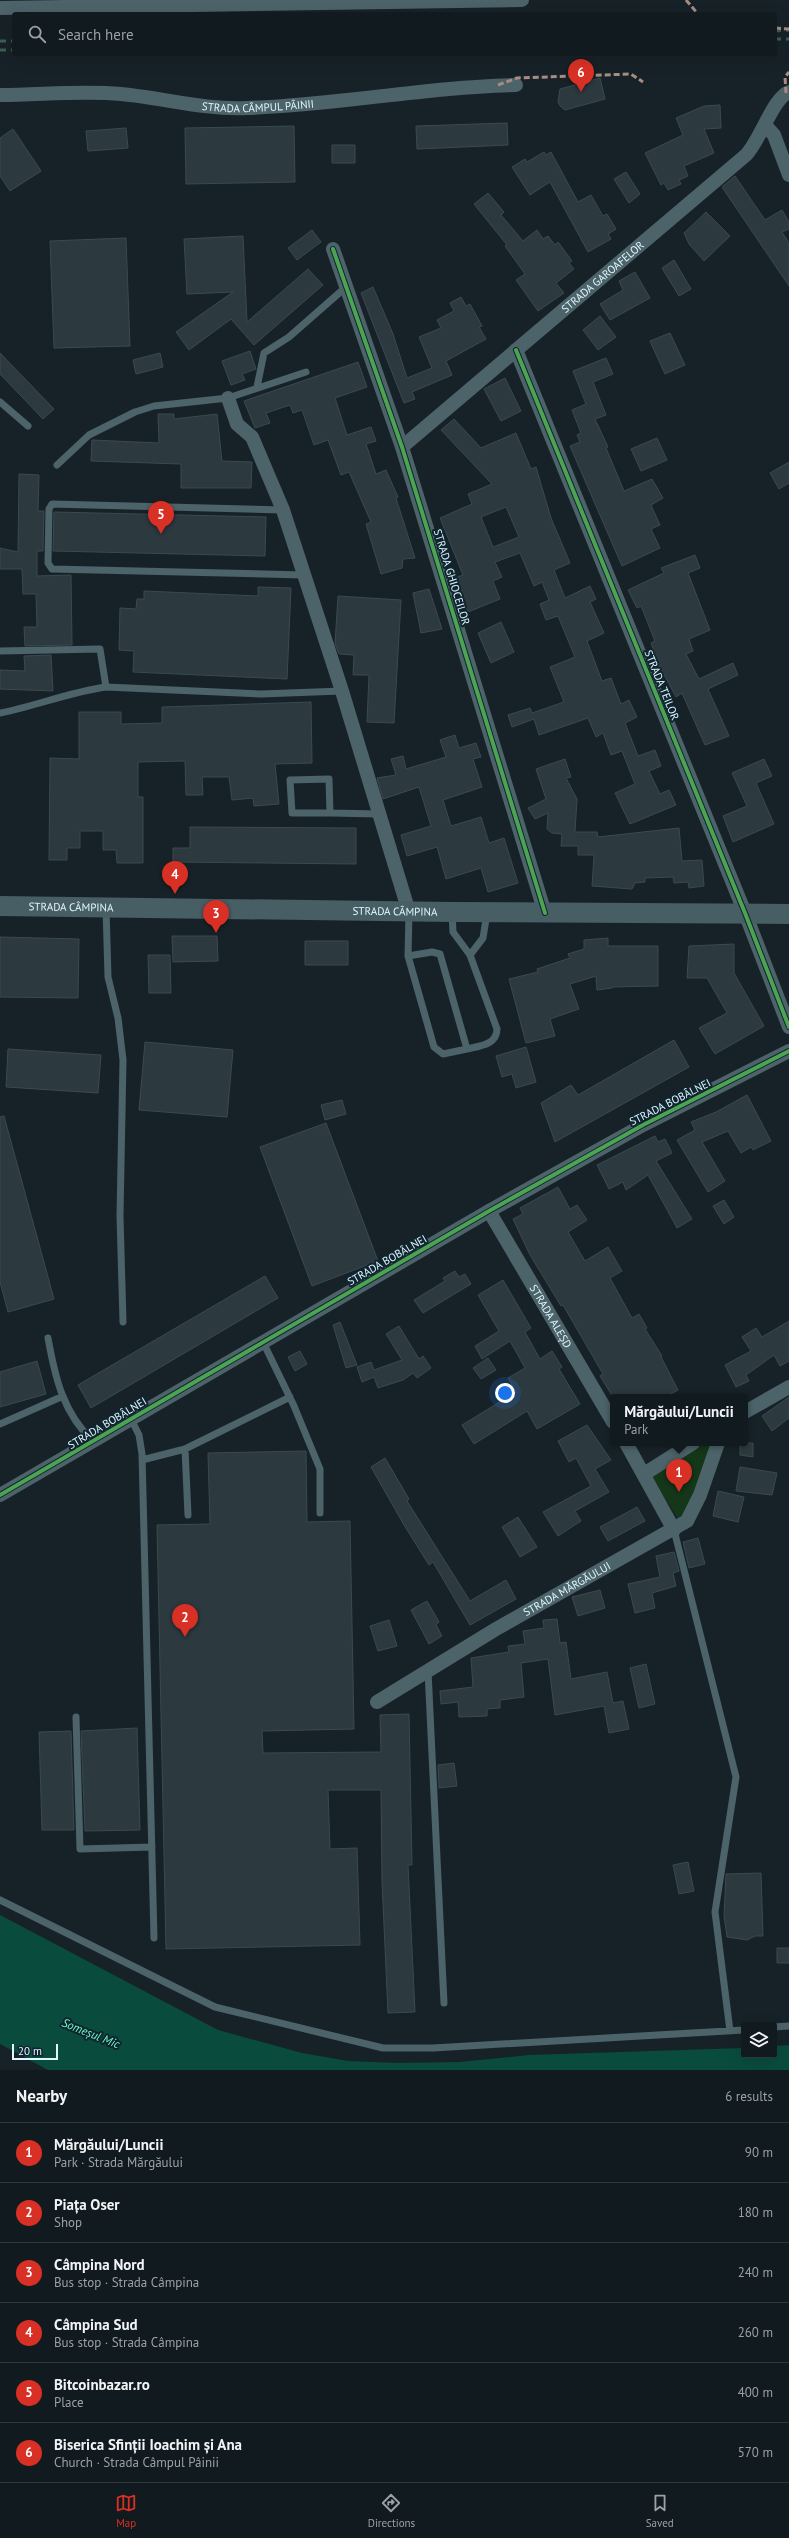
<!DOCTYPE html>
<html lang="en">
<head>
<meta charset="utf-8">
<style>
	:root { --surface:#111a1e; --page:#1a2327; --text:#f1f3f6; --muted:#9ca1a4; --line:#30383c; --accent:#d93025 }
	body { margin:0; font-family:"PT Sans",sans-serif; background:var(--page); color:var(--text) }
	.controls { position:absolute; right:12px; bottom:12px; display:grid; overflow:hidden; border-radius:4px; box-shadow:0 4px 16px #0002 }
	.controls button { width:36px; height:36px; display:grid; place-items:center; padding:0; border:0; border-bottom:1px solid var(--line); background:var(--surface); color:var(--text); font:20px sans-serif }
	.scale { position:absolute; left:12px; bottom:10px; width:46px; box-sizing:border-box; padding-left:4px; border:2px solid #def6ff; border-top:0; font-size:11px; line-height:14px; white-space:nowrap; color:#def6ff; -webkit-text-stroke:3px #10252f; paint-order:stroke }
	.you { position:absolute; left:505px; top:1393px; width:14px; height:14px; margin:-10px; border:3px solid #fff; border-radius:50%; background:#1a73e8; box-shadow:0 0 0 6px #1a73e833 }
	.badge { display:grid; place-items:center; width:26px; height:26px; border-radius:50%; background:var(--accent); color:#fff; font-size:13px; font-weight:700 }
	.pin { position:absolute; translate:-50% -33px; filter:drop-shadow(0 1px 2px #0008) }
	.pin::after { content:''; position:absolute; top:21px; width:14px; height:12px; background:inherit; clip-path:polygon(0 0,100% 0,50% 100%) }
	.popup { position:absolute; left:610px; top:1394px; width:138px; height:52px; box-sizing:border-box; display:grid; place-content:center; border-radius:4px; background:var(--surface); filter:drop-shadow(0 1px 3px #0005); font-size:13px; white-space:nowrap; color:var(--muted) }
	.popup b { font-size:15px; color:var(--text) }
	.popup::after { content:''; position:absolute; left:50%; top:100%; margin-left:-8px; border:8px solid transparent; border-top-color:var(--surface) }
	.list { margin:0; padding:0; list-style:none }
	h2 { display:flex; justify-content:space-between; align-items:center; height:52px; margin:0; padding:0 16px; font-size:17px }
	h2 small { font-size:13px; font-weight:400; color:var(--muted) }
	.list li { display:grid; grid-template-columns:26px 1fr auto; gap:12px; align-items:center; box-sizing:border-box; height:60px; padding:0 16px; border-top:1px solid var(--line) }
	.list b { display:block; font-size:15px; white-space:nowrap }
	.list p { margin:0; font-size:13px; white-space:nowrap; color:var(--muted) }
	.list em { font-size:13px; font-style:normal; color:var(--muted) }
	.icon { flex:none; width:22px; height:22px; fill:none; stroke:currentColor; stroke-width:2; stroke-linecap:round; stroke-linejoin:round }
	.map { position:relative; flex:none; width:789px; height:2070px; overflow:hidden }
	.search { position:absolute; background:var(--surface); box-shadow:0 4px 16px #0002; left:12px; right:12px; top:12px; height:44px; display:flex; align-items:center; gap:10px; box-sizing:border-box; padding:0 14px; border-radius:4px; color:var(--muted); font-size:15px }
	.sheet { height:412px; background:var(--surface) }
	nav { display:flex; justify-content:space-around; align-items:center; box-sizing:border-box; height:56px; border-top:1px solid var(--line); background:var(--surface); font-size:11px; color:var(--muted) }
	nav a { display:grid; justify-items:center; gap:2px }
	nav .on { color:var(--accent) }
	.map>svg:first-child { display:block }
	.green { fill:#143619 }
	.water { fill:#094c3e }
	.building { fill:#2c393f; stroke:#3a4a51; fill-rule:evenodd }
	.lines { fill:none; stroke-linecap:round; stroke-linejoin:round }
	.lane { stroke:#4c6369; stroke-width:7 }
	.street { stroke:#4c6369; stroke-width:14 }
	.secondary { stroke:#475e64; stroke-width:20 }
	.rail { stroke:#3c5e53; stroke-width:3; stroke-dasharray:6 5; stroke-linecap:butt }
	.quiet { stroke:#a88b81; stroke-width:3; stroke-dasharray:6 3; stroke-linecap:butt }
	.cycleway-casing { stroke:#10252f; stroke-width:6 }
	.cycleway { stroke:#4ca352; stroke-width:4 }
	.labels { text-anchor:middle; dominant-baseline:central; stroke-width:4; stroke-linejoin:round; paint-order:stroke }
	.street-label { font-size:11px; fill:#def6ff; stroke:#10252f }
	.water-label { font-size:12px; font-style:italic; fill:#6cffc6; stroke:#10252f }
</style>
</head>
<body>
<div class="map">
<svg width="789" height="2070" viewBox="0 0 789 2070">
	<rect width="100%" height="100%" fill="#172228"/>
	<!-- green -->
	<path class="green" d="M702,1443H713L691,1509L679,1520L650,1475Z"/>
	<!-- water -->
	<path class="water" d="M0,1915L218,2030L302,2053L348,2061L398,2063L460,2062L529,2055L744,2048V2055H774V2046L789,2045V2070H48L0,2044Z"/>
	<!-- building -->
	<path class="building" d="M600,78L605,99L565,110L560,106L558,102L560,89Z
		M720,105L721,128L704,129L714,153L684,166L688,176L679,180L681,184L668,190L664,183L661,185L645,153L683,135L676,118L704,106Z
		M507,123L508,145L417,149L416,126Z
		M294,126L295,182L186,184L185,128Z
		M126,128L128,148L88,151L86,131Z
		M13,129L41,171L10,191L0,176V138Z
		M332,145H355V163H332Z
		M544,152L546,155L551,152L578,202L591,195L603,216L607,214L616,229L608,234L611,239L588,252L550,182L530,195L512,167L525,159L527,162Z
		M626,172L640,194L629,203L614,179Z
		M735,176L765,220L782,210L789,222V229L782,232L789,243V286L722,187Z
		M488,193L504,212L501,215L523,241L537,230L543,239L548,236L555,245L558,242L572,261L569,263L574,269L556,283L564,293L538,311L516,280L525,274L505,246L507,245L474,204Z
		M706,212L730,236L704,261L689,244L684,233Z
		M312,230L321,242L297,260L288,248Z
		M243,236L247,322L308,269L323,285L254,345L231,319L189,350L176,332L233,292L187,294L184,239Z
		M126,238L130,346L54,348L50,241Z
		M674,260L691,289L679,296L662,268Z
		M635,272L650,298L610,320L600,304L623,290L619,281Z
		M373,287L393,334L407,378L432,368L419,337L441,328L437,320L454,311L450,303L461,297L466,306L470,304L482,326L479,327L486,339L446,361L452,375L412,392L415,399L404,403L361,293Z
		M600,316L616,337L598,350L583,330Z
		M670,333L685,365L665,374L650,341Z
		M250,351L256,369L242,374L245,380L231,385L222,361Z
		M0,353L54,409L43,419L0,374Z
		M160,353L163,367L136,374L133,360Z
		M606,358L613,374L593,382L606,415L595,419L608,447L606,448L624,491L652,479L663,498L651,505L660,525L651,529L660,548L622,566L570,446L580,442L577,435L581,433L572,410L586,404L573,371Z
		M358,362L367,387L335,398L347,435L371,427L376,441L366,444L376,474L386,470L398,497L396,498L415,558L403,559L402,568L381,574L366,524L371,522L349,472L341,475L328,440L314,445L302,410L293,413L290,405L266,413L270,423L255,428L244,401Z
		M505,378L521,411L501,421L484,389Z
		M158,414H174V419L217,414L222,461L252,462L251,488H181V464L91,461L92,440L159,443Z
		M454,419L481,448L516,433L531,469L536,467L551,518L570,563L554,570L565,598L590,586L596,599L590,602L604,633L587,641L602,681L611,678L621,704L629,700L637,717L625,723L638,756L655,750L661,766L649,771L660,794L669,790L676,805L630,824L615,793L635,784L622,751L611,755L603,733L596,737L588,718L539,735L534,719L512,727L508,715L530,708L532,713L564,702L550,667L575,657L558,616L546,620L540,604L549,600L542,582L534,586L520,553L495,562L502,577L493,581L500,599L468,612L455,578L463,575L440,518L472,504L468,494L492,484L441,430ZM506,507L519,537L493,547L481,517Z
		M657,438L667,460L641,471L631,449Z
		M789,462V483L779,489L770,473Z
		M19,474L39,475L38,511H44L43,551H37V576L71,575L72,645L25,646L24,627H37L36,594H23L22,569H0V548L18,552Z
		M54,512L266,517L265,556L53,551Z
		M695,555L700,568L688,573L710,630L689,639L693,651L686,654L699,679L733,663L738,675L708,689L729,736L705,745L682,693L676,697L660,667L651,643L655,641L641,606L637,608L628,590L664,573L661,568Z
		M258,587L291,588L287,679L133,672L134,651L119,650L120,608L136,609L137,599H144V591L258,596Z
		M429,589L442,629L421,633L413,593Z
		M338,596L401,600L394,723L367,722L369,675H353L354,655L339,654L335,644Z
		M501,622L514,652L491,663L478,633Z
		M51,655L53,691L0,689V670L25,671L24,656Z
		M311,702L312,763L275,764L279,804L254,806L253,798L232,800L229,777H202L203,795H186L185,761L138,762V797H143V863H117L116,850H103V831H80V848H67V860H49L50,758L79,759V712H121V724L162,723V707Z
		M455,735L459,748L476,743L481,757L473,759L482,787L443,800L451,826L481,817L489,843L504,838L518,883L488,892L481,868L446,879L437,847L407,856L401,835L431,826L419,787L383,799L377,778L396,775L391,759L403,756L406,769L446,757L440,740Z
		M565,759L571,777L566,778L577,799L575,832H597L598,837L679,828L682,861L702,860L704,886L689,888L688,882L674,883L673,877L645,878V882L635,883L632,889L592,886L594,855H578V846H561L562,834L552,833L547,829L548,813L535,819L528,808L546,799L536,769Z
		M764,759L772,776L756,783L774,824L733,842L723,816L747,806L732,773Z
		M190,827L356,828V864L173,862V848H190Z
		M172,936H217L218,961L173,962Z
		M0,937L79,939L78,998L0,997Z
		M608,938V946H658V986L612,987V988L597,990L596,976L570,984L579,1009L550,1019L555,1036L526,1043L509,979L538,972L537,969L570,958L568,954L584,949V940Z
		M305,941H348V965H305Z
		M734,944V973L764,1026L715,1054L699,1028L727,1013L707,978H687L689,946Z
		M148,955H170L171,993H149Z
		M674,1040L689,1067L555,1142L541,1103L571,1085L578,1095Z
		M145,1042L233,1050L227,1117L139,1110Z
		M526,1047L536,1082L516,1088L512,1074L502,1077L496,1056Z
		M8,1049L101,1055L98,1093L6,1087Z
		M747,1095L771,1141L753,1150L751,1147L741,1153L728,1131L702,1142L725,1181L708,1192L677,1140L695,1130L691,1122L716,1112Z
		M342,1100L346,1114L325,1120L321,1105Z
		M4,1116L54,1299L8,1312L0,1282V1117Z
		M326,1123L378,1261L312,1286L260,1147Z
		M655,1136L658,1142L665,1139L672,1153L656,1161L692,1219L677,1228L648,1175L626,1190L623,1182L609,1189L597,1165Z
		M558,1187L570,1209L577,1205L587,1220L568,1232L585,1261L608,1247L622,1271L610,1278L632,1318L639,1314L647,1328L645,1329L662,1356L661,1357L678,1390L665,1397H613L600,1376L603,1374L563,1305L561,1306L530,1255L513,1219L523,1214L520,1208Z
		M724,1200L734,1217L724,1224L713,1206Z
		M455,1271L459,1277L465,1274L471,1284L423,1313L414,1300L445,1281L443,1278Z
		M265,1276L278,1298L91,1408L78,1385Z
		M503,1280L531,1328L525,1332L540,1359L552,1351L562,1367L559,1369L580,1404L537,1429L527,1411L474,1444L462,1425L516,1392L508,1378L525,1368L510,1341L482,1359L475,1346L499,1331L478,1295Z
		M789,1321V1361L780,1366L774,1355L746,1375L749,1381L736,1387L725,1365L751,1351L742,1337L756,1328L762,1337Z
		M340,1322L357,1365L346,1368L333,1325Z
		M399,1326L419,1359L423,1356L431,1368L417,1378L413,1373L403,1380L378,1388L374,1377L362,1382L357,1367L371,1362L374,1370L402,1360L386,1334Z
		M300,1351L307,1364L295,1371L288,1357Z
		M488,1358L496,1370L481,1379L473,1368Z
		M37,1361L46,1394L0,1407V1372Z
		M789,1397V1418L772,1431L762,1416Z
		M587,1425L611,1460L595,1469L609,1492L575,1511L581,1521L558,1536L543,1512L591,1486L576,1458L569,1462L558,1441Z
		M740,1443H753V1457L740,1455Z
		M306,1451L307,1522L350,1521L354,1729L262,1731L263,1753L381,1752L380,1715L409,1714L412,1865H408L415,2012L388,2013L382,1881L381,1790H328L330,1849L357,1848L360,1945L166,1949L157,1525L210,1524L208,1453Z
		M385,1458L409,1499L407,1501L470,1601L506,1580L516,1599L470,1625L433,1562L429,1565L404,1525L371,1467Z
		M740,1467L777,1473L772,1495L736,1491Z
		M718,1491L744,1497L738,1522L713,1516Z
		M637,1507L645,1521L608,1541L600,1527Z
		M518,1517L537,1547L520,1557L502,1527Z
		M698,1538L705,1564L689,1568L683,1542Z
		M674,1552L679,1571L673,1573L676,1586L652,1593L655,1608L635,1613L628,1584L660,1577L656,1556Z
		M600,1590L605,1608L578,1616L572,1597Z
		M427,1601L439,1622L436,1625L442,1636L429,1644L411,1610Z
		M557,1619L560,1643L566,1642L571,1679L607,1672L613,1703L623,1701L629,1729L609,1733L604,1706L555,1715L548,1659L521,1663L524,1697L500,1700V1708L487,1709V1716L459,1717L458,1702L441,1704L440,1691L473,1687L471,1658L509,1652L508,1646L525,1644L523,1631L544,1628L543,1620Z
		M389,1620L397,1646L378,1651L370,1626Z
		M646,1664L655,1704L639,1708L630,1668Z
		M137,1728L140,1830L85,1831L81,1731Z
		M71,1731L74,1830H42L39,1732Z
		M454,1763L457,1786L439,1788L438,1765Z
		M688,1862L694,1891L679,1894L673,1865Z
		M761,1873L763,1936H755L747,1940L727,1937L724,1916L726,1874Z
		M777,1948H789V1963H777Z"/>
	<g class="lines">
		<!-- lane -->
		<path class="lane" d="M257,387L264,353L289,337L346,287
			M0,402L28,426
			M57,465L89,435L135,412L154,406L228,398L306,372
			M283,510L52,504L49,509L48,563L52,569L304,575
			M0,651L100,649L106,687
			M0,713C36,706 70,692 106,687L261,694L342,691
			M330,813H292L290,780L329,779L330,813L380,814
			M106,908L108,977L118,1018L123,1060L120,1216L123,1322
			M409,913L408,956L432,952L440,954L467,1049C479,1046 497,1045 497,1029L470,955L453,932L452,913
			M470,955L483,938L487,913
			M408,956L434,1047L443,1054L467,1049
			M48,1338C55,1377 63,1414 94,1442
			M263,1342L294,1406L320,1469V1513
			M131,1419L139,1435L142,1454L154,1938
			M0,1424L61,1397
			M185,1449L188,1515
			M142,1460L185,1449L290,1397
			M674,1530L736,1777L715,1912L730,2031
			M428,1671L444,2003
			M76,1717L80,1849L152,1847
			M0,1900L215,2007L383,2048H433L744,2030
			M774,2027L789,2026"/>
		<!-- street -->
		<g class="street">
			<path d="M0,8L522,0"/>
			<path id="s1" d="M0,95C40,95 82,90 121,94C164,98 204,110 247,108C337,105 426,87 516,85"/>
			<path d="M765,125L774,135L789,175"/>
			<path d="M333,249L402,447L545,913"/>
			<path d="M516,350L745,913L789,1027"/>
			<path d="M228,398L237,424L252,437L283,510L342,691L409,912"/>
			<path id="s2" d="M402,447L746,155C761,139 773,98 789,92"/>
			<path id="s3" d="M489,1211L613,1422"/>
			<path d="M745,1412L789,1387"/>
			<path d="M626,1443L674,1530"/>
			<path d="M644,1474L693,1443"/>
			<path d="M0,1495L489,1211L643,1125L789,1051"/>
			<path id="s4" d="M377,1702L496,1629L687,1521L700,1495L718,1443"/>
		</g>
		<!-- secondary -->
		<path class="secondary" id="s5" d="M0,906L452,912L789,914"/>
		<!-- rail -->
		<path class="rail" d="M775,31L789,30
			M775,39H789
			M0,41H14
			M0,50H14"/>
		<!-- quiet -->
		<path class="quiet" d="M686,0L698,14
			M775,28L789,29
			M498,85L517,78L631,74L643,82
			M786,93L785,77L789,72"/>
		<defs>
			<path id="cycleway" d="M333,249L402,447L545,913
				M516,350L745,913L789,1027
				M0,1495L489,1211L643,1125L789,1051"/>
		</defs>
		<!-- cycleway casing -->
		<use href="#cycleway" class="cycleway-casing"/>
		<!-- cycleway -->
		<use href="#cycleway" class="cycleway"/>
	</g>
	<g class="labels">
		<!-- street labels -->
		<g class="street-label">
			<text stroke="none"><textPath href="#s1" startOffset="259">STRADA CÂMPUL PÂINII</textPath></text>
			<text stroke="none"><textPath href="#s2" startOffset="263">STRADA GAROAFELOR</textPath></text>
			<text transform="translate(452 577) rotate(73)">STRADA GHIOCEILOR</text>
			<text transform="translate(662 685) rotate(68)">STRADA TEILOR</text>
			<text stroke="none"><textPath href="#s5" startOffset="71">STRADA CÂMPINA</textPath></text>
			<text stroke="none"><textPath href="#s5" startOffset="395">STRADA CÂMPINA</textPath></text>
			<text transform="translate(670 1102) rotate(-27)">STRADA BOBÂLNEI</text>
			<text transform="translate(387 1260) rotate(-30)">STRADA BOBÂLNEI</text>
			<text stroke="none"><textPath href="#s3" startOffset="122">STRADA ALEȘD</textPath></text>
			<text transform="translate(107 1423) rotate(-31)">STRADA BOBÂLNEI</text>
			<text stroke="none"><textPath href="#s4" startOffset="221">STRADA MĂRGĂULUI</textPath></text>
		</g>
		<!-- water labels -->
		<g class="water-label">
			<text transform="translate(91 2033) rotate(22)">Someșul Mic</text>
		</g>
	</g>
</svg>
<div class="controls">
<button><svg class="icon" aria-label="layers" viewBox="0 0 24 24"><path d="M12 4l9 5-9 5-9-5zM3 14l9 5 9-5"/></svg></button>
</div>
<div class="scale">20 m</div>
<div class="you"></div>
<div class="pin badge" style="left:679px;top:1492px">1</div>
<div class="popup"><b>Mărgăului/Luncii</b>Park</div>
<div class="pin badge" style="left:185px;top:1637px">2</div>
<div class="pin badge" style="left:216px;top:933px">3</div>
<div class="pin badge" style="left:175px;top:894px">4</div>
<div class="pin badge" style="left:161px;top:534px">5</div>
<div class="pin badge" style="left:581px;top:92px">6</div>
<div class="search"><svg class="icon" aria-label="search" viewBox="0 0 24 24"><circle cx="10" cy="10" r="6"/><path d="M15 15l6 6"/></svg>Search here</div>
</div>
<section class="sheet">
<h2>Nearby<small>6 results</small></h2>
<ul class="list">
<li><span class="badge">1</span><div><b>Mărgăului/Luncii</b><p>Park · Strada Mărgăului</p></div><em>90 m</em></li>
<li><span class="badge">2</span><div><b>Piața Oser</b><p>Shop</p></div><em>180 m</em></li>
<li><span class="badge">3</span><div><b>Câmpina Nord</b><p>Bus stop · Strada Câmpina</p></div><em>240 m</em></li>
<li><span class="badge">4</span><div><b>Câmpina Sud</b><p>Bus stop · Strada Câmpina</p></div><em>260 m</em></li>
<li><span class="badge">5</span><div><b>Bitcoinbazar.ro</b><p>Place</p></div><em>400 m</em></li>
<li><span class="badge">6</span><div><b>Biserica Sfinții Ioachim și Ana</b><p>Church · Strada Câmpul Pâinii</p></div><em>570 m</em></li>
</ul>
</section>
<nav>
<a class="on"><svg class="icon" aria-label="map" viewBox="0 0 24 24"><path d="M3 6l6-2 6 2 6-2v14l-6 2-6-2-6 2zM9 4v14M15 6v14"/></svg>Map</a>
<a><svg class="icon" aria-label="directions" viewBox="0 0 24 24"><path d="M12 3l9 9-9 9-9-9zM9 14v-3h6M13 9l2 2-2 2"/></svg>Directions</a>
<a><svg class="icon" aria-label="saved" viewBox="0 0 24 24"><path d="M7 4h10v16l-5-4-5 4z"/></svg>Saved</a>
</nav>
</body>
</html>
